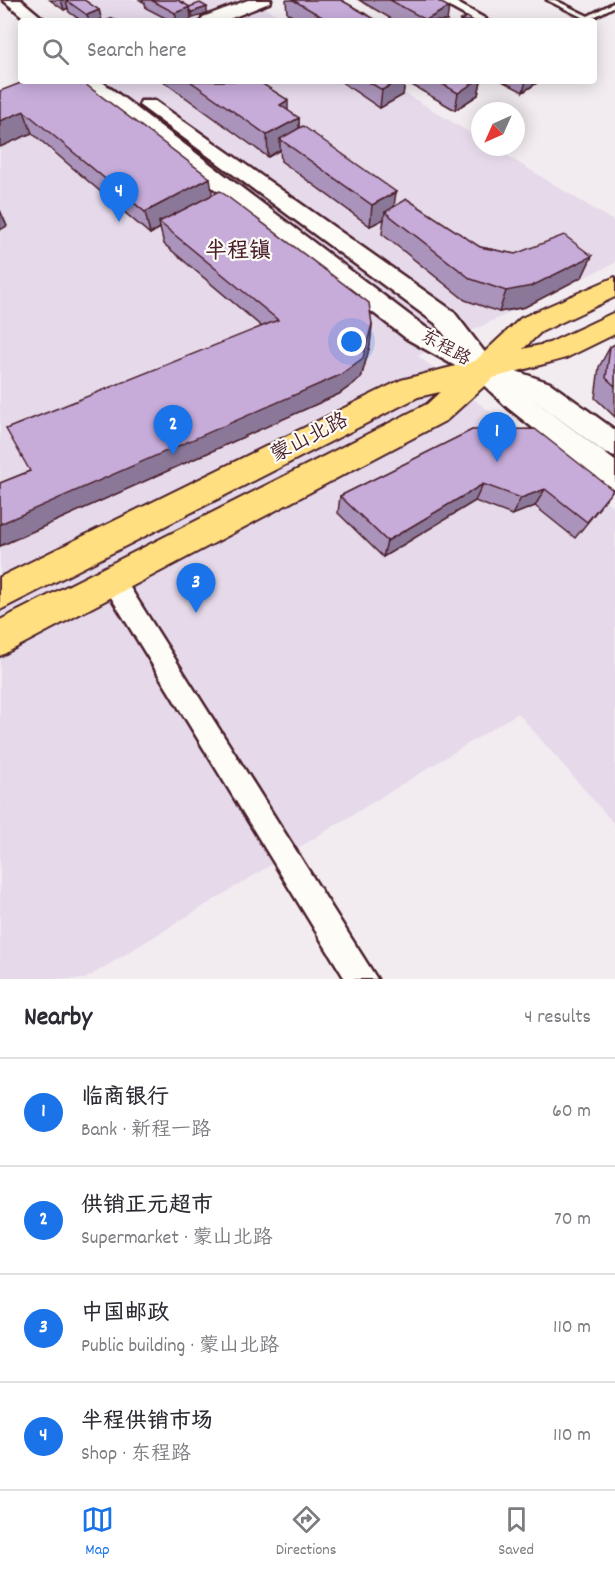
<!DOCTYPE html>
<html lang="en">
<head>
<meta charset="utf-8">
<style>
	:root { --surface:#fff; --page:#f2f2f3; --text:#2b2b33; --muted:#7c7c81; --line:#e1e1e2; --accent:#1a73e8 }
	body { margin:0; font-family:Dekko,"LXGW WenKai TC",sans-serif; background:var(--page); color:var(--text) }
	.compass { position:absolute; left:471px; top:102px; width:54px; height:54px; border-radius:50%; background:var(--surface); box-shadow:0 3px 15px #0003; rotate:225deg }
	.you { position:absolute; left:352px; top:342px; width:21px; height:21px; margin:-15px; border:4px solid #fff; border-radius:50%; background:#1a73e8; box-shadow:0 0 0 9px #1a73e833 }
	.badge { display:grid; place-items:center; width:39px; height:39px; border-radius:50%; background:var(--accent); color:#fff; font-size:20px; font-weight:700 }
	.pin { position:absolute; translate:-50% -50px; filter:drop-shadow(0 2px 3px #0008) }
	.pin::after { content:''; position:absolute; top:32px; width:21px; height:18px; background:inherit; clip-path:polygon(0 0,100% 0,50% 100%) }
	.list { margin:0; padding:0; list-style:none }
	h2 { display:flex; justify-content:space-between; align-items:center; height:78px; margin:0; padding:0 24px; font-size:26px }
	h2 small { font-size:20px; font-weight:400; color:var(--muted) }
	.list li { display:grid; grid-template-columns:39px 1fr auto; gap:18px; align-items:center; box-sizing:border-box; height:108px; padding:0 24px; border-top:2px solid var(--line) }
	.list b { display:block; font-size:22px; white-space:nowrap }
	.list p { margin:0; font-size:20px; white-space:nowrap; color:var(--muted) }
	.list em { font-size:20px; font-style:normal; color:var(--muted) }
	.icon { flex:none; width:33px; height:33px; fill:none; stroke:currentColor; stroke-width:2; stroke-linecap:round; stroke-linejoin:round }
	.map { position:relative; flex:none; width:615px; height:979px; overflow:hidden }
	.search { position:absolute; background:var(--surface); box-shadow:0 3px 15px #0003; left:18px; right:18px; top:18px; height:66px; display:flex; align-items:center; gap:15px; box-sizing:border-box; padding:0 21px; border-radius:6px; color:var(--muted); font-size:22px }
	.sheet { height:510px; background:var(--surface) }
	nav { display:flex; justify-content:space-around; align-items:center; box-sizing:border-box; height:84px; border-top:2px solid var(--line); background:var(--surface); font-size:16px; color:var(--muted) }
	nav a { display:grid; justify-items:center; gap:3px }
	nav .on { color:var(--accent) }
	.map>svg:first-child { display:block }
	.built { fill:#e5d9ea }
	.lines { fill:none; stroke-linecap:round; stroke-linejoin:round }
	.lane-casing { stroke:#4a1f2b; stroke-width:5 }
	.street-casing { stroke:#4a1f2b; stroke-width:5 }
	.secondary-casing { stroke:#4a1f2b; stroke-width:5 }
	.primary-casing { stroke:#4a1f2b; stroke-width:4 }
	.lane { fill:#fdfcf7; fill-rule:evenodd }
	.street { fill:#fdfcf7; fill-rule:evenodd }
	.secondary { fill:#fdfcf7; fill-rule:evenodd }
	.primary { fill:#ffdf80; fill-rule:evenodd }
	.wall { fill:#ab94bb; stroke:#4a1f2b; stroke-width:1.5 }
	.shaded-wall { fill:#8b7899; stroke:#4a1f2b; stroke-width:1.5 }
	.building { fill:#c7acda; stroke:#4a1f2b; stroke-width:1.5 }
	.labels { text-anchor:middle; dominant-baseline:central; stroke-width:4.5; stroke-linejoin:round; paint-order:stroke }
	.far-street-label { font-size:18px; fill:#4a1f2b; stroke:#fdfcf7 }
	.street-label { font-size:21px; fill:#4a1f2b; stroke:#fdfcf7 }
	.far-district-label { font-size:22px; font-weight:bold; fill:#4a1f2b; stroke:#fdfcf7 }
</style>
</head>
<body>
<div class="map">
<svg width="615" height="979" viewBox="0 0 615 979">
	<rect width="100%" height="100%" fill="#f2ecf1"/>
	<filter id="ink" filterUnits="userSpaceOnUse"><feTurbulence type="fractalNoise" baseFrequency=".0167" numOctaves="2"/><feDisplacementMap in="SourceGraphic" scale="12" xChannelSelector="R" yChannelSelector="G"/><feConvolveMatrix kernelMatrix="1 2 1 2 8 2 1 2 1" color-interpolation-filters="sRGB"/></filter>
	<g filter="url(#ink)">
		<!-- built -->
		<path class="built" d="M50,0H253L287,21H79Z
			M90,81H385L480,139V147H493L615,222V263L418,356L615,508V825L518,713L85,979H0V117Z"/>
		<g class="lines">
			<defs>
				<path id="lane" d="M547,0H555L588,16L615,2V6L588,20Z"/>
				<path id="street" d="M437,0H452L486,19L475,21Z
					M114,571L122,575L377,979H345L106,589L103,582L106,575Z"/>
				<path id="secondary" d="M3,0H21L46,21H28Z
					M248,0H271L269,3L224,21H201L203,17Z
					M83,81H101L425,327L447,338L435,323L139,105L141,101H155L453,311L493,363L550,383L615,430V456L605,453L530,397L615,461V489L605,485L508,408L475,377L407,339L89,91Z"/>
				<path id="primary" d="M615,277V297L541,332L523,349L549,343L615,312V334L566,358L493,378L447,420L0,656V620L427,404L440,392L418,397L0,610V577L401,380L475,361L521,318Z"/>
			</defs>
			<!-- lane casing -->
			<use href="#lane" class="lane-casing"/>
			<!-- street casing -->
			<use href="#street" class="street-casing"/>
			<!-- secondary casing -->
			<use href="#secondary" class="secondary-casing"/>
			<!-- primary casing -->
			<use href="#primary" class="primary-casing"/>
			<!-- lane -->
			<use href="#lane" class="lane"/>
			<!-- street -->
			<use href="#street" class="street"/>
			<!-- secondary -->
			<use href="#secondary" class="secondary"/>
			<!-- primary -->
			<use href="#primary" class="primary"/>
		</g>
		<!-- wall -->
		<path class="wall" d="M50,0H84L99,10L102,21H82L69,12L68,8L64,10Z
			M140,0H178L189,7L207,13L193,18L191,17V19L186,21H171L146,8L145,3Z
			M286,0H341L378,21H300L287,13Z
			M359,0H436L447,21H395Z
			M163,81H230L299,118V128L394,207L480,247L515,254L592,256L582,277L525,307L499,312L465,300L382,234L384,219L370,226L281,161L280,150L268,157Z
			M340,81H481L478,95L455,110L405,81L403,95L380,108Z
			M502,81H540L523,92Z
			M0,91L212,195L372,324L370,345L361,378L339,394L0,546V483L30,471L262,327L164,244L160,228L150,234L32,133Z
			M615,344V417L595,398L599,367L610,347Z
			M472,430L600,507L575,538L535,506L512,515L475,501L383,557L338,513L340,496Z"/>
		<!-- shaded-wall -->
		<path class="shaded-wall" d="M61,0H84H66L68,8L64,10Z
			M190,7L191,19L186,21H177L175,13Z
			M207,7V13L193,18L192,12Z
			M449,7L447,21H425L426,20Z
			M99,10L102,21H89L87,15Z
			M399,81H405L403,95L380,108L382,90Z
			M476,81H481L478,95L455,110L458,93Z
			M526,81H540L523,92Z
			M288,100V122L280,105Z
			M24,111L32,133L0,147V121Z
			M299,118V140L280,139V150L268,157L267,135Z
			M210,178L213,200L159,222L160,228L150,234L145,212Z
			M396,192L393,214L385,212L384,219L370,226L372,205Z
			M0,210L7,226L0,230Z
			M592,256L582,277L525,307L499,312L506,291Z
			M372,324L370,345L361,378L339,394L0,546V524Z
			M483,484L475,501L383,557L387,541Z
			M545,489L535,506L512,515L521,498Z"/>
		<!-- building -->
		<path class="building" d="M66,0H84L99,10L87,15Z
			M151,0H178L190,7L175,13Z
			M293,0H341L378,21H329Z
			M390,0H436L449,7L426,20Z
			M200,3L207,7L192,12L190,11L189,7Z
			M467,17L473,21H459Z
			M113,18L117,21H105Z
			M26,81H81L210,178L145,212L24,111L0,121V91Z
			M190,81H258L288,100L280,105L299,118L267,135Z
			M367,81H399L382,90Z
			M437,81H476L458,93Z
			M303,126L396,192L372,205L280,139Z
			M220,191L369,303L372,324L363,358L340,375L0,524V483L30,471L6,429L278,320L159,222Z
			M407,199L480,247L515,254L564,235L592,256L532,286L506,291L471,279L385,212Z
			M615,344V386L606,378L610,347Z
			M535,429L613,490L587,522L545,489L521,498L483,484L387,541L340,496L472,430Z"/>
	</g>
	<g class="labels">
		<!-- far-street labels -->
		<g class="far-street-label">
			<text transform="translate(445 349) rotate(29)">东程路</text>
		</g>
		<!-- street labels -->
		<g class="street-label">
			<text transform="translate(310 439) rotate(-27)">蒙山北路</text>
		</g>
		<!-- far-district labels -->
		<g class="far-district-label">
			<text x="238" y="252">半程镇</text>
		</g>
	</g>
</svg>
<svg class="compass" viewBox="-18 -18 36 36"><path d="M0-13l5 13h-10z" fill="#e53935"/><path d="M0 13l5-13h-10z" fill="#7c7c81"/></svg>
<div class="you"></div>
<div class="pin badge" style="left:497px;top:462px">1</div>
<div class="pin badge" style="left:173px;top:455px">2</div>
<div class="pin badge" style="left:196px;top:613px">3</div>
<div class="pin badge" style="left:119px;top:222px">4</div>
<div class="search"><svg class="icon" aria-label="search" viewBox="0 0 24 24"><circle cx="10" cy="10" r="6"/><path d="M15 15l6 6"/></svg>Search here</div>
</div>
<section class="sheet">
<h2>Nearby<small>4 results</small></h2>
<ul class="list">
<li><span class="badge">1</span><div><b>临商银行</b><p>Bank · 新程一路</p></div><em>60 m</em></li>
<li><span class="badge">2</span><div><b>供销正元超市</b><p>Supermarket · 蒙山北路</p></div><em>70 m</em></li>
<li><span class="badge">3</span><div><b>中国邮政</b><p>Public building · 蒙山北路</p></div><em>110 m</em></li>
<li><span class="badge">4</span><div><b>半程供销市场</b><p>Shop · 东程路</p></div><em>110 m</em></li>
</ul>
</section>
<nav>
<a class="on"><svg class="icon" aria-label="map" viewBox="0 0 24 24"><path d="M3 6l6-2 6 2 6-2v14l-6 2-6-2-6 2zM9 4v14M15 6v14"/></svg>Map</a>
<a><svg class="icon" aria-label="directions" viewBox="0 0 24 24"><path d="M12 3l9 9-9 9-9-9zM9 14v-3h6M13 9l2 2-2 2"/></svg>Directions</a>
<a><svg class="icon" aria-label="saved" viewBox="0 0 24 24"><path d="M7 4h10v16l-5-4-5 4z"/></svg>Saved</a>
</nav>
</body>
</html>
